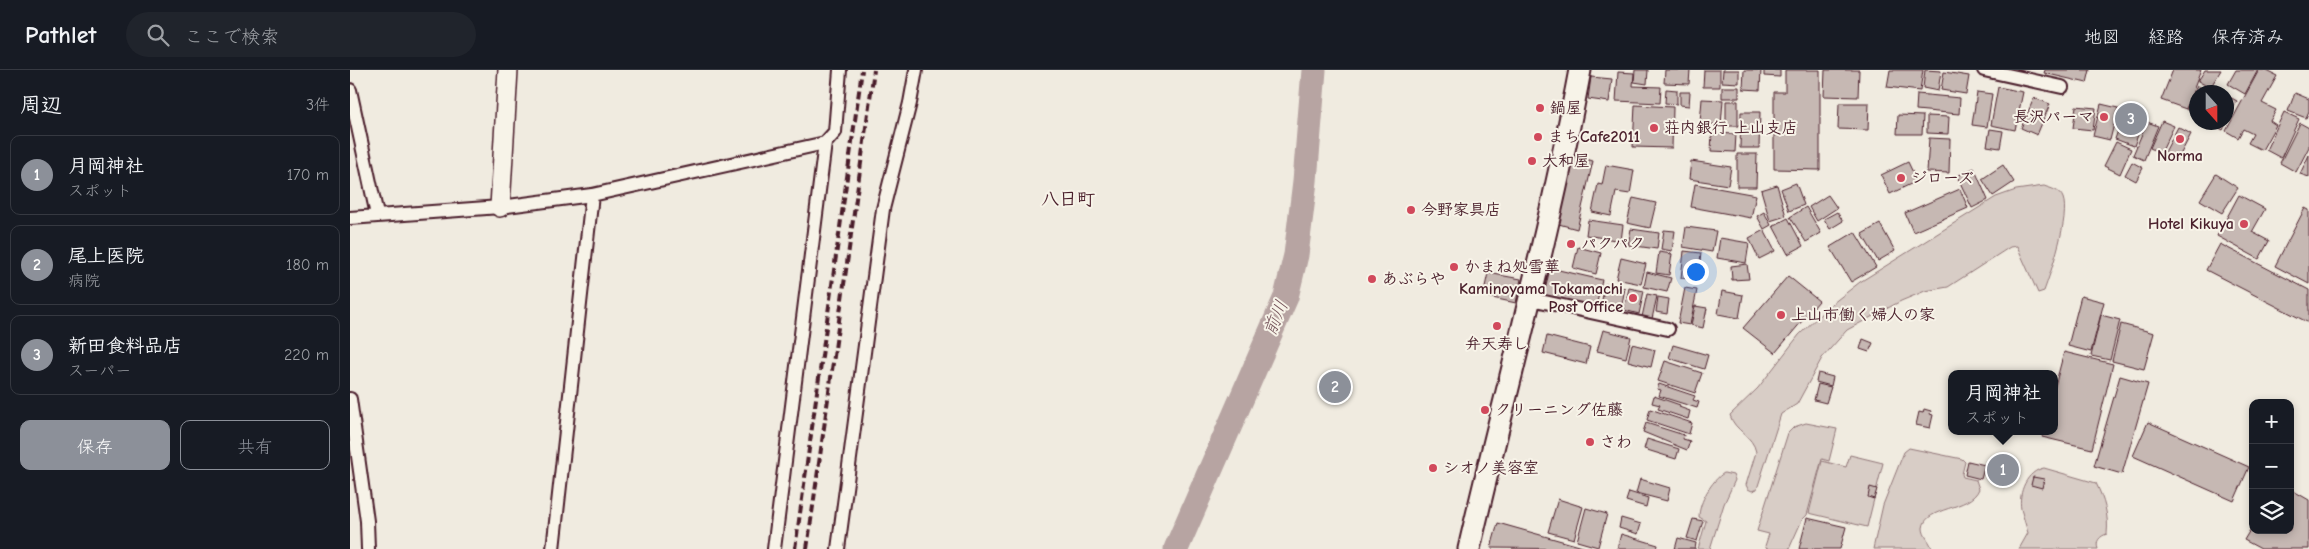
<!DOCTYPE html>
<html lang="ja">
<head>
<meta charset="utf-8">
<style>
	:root { --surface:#171b24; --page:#20242c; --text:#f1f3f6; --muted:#9ea1a6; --line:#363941; --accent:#8c9099 }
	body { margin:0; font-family:"Comic Neue","Klee One",sans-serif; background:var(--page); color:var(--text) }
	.controls { position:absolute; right:15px; bottom:15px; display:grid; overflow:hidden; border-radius:10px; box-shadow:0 2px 8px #0003 }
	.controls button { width:45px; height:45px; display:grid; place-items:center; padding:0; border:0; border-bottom:1px solid var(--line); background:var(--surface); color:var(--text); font:25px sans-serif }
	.compass { position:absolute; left:1839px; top:15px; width:45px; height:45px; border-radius:50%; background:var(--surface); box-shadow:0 2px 8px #0003; rotate:159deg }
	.you { position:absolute; left:1345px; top:201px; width:18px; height:18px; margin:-12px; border:4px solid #fff; border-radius:50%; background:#1a73e8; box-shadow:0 0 0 8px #1a73e833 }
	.badge { display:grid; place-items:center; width:32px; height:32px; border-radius:50%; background:var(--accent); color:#fff; font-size:16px; font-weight:700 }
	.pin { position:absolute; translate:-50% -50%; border:2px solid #fff; box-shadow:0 1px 5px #0006 }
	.popup { position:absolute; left:1598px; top:300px; width:110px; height:65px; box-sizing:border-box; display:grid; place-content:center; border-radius:10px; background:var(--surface); filter:drop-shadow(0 1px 4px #0005); font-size:16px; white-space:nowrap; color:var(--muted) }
	.popup b { font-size:19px; color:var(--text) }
	.popup::after { content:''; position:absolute; left:50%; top:100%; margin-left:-10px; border:10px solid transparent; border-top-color:var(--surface) }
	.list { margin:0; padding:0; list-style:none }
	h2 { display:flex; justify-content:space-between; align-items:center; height:65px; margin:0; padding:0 20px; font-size:21px }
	h2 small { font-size:16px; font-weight:400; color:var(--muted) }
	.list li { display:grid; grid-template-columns:32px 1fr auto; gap:15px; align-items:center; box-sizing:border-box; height:80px; margin:0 10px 10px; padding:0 10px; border:1px solid var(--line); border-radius:10px }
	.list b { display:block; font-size:19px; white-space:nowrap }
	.list p { margin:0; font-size:16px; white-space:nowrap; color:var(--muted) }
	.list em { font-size:16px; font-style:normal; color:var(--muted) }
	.actions { display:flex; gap:10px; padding:15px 20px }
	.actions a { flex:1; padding:11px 0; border:1px solid var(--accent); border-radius:10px; text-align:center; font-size:18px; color:var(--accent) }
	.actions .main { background:var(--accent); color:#fff }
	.icon { flex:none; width:28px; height:28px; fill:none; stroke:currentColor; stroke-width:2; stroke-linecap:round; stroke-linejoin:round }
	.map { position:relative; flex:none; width:1959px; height:479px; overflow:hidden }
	header { display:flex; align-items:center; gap:30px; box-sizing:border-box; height:70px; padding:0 25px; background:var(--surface); border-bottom:1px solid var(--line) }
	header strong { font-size:24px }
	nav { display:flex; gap:28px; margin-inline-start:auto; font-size:18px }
	.search { width:350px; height:45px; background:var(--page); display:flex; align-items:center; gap:12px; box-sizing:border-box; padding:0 18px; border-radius:28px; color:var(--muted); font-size:19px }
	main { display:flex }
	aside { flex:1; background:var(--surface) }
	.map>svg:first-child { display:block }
	.green { fill:#d8cdc6; stroke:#917678 }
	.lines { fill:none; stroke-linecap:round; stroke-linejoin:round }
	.river { stroke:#b7a4a2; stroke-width:25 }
	.building { fill:#c6b8b3; stroke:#4a1f2b }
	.street-casing { stroke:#4a1f2b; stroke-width:16 }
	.secondary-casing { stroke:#4a1f2b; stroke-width:22 }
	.primary-casing { stroke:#4a1f2b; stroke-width:25 }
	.street { stroke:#f7f3e8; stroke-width:12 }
	.secondary { stroke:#f7f3e8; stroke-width:19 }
	.primary { stroke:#f7f3e8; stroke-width:21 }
	.rail { stroke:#4a1f2b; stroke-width:4; stroke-dasharray:8 4; stroke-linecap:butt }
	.poi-dot { fill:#d1495b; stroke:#f7f3e8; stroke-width:2 }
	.labels { text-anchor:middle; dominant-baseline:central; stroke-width:4; stroke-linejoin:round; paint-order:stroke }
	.poi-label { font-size:16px; font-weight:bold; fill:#4a1f2b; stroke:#f7f3e8; text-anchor:start }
	.neighbourhood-label { font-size:18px; font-weight:bold; fill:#4a1f2b; stroke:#f7f3e8 }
	.water-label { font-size:18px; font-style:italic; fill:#704e55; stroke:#f7f3e8 }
</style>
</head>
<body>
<header>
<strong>Pathlet</strong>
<div class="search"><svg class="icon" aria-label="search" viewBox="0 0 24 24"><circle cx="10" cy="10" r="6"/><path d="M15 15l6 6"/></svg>ここで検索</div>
<nav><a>地図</a><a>経路</a><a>保存済み</a></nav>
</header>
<main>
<aside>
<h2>周辺<small>3件</small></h2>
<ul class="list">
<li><span class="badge">1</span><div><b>月岡神社</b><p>スポット</p></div><em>170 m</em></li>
<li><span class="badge">2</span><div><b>尾上医院</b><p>病院</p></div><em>180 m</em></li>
<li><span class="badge">3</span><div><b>新田食料品店</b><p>スーパー</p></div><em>220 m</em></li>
</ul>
<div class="actions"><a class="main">保存</a><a>共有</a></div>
</aside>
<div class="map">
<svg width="1959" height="479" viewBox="0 0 1959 479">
	<rect width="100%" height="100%" fill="#f0ebe0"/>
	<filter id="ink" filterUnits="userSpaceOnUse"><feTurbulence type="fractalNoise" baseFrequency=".02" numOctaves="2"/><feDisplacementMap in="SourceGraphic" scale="10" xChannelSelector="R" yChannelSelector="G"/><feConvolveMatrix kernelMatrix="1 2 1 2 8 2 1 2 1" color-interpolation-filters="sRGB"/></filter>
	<g filter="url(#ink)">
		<!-- green -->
		<path class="green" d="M1694,116C1702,119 1710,120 1713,128C1720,146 1701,202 1694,221L1688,223L1667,176L1660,177L1598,217L1575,221L1551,231L1497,260L1472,288L1447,334L1431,344L1407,419L1402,421L1398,419L1396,415L1406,382C1403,365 1384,361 1380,345L1408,318L1449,265L1478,237L1510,212L1646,127L1666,120Z
			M1456,353L1487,359L1479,391L1472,389L1457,445L1452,450L1439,479H1417L1415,476L1419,464L1407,461L1438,363L1444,357Z
			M1559,378L1612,389L1615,392L1612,404L1613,407L1626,410L1629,419C1620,441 1575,436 1573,458C1573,466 1581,472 1582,479H1523L1533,435L1554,382Z
			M1500,385L1533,393L1517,457L1459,443L1472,391L1496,397Z
			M1694,398L1746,413C1754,430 1759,445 1757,464C1750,466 1745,471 1748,479H1669L1678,463C1676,455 1673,447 1671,439C1668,422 1677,401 1694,398Z
			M1374,403L1383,405L1385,410L1374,434L1360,479H1348L1356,451L1349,447C1349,432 1362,410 1374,403Z"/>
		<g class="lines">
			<!-- river -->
			<path class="river" d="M826,479L936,227L946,185L955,111L964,0"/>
		</g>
		<!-- building -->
		<path class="building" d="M1285,0H1298L1297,14L1284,12Z
			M1315,0H1340L1339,14L1314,13Z
			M1354,0H1370V17H1353Z
			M1373,0H1389V13L1372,12Z
			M1394,0H1411L1410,20L1393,19Z
			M1414,0H1430V7L1414,6Z
			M1435,0H1470V100L1424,99V22H1435Z
			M1475,0H1509L1508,27L1474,26Z
			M1540,0H1573L1570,21L1537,17Z
			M1575,0L1591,1L1588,21L1573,18Z
			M1695,0H1740L1737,13L1694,3Z
			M1823,0H1851L1836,39L1811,30Z
			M1855,0H1871L1860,18L1848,11Z
			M1886,0H1908L1895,24L1878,14Z
			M1909,0H1915L1927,6L1912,33L1926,40L1920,51L1926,55L1912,80L1898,73L1903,64L1893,59L1888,68L1876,61Z
			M1268,2L1284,3L1283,16L1311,17L1310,33L1266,31Z
			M1594,2L1619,6L1616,24L1591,20Z
			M1241,7L1262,9L1259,32L1238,29Z
			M1847,16L1859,22H1846V44L1836,39Z
			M1372,17H1389V28H1372Z
			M1648,17L1673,22L1665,60L1641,55Z
			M1316,19L1327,20V34L1315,33Z
			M1330,22H1340L1339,36L1330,35Z
			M1627,22L1642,24L1637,57L1622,55Z
			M1945,23L1959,29V41L1956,48L1938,41Z
			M1567,24L1610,28L1609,44L1566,40Z
			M1876,25L1887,31L1873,60L1858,52H1876Z
			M1684,28L1700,34L1687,65L1671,58Z
			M1352,29L1373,30L1371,55L1350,53Z
			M1376,31H1388V56H1376Z
			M1489,33H1519L1518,60L1488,59Z
			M1751,34L1768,38L1760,70L1743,66Z
			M1285,35L1323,37L1322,78L1283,77Z
			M1726,36L1746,38L1743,60L1723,58Z
			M1773,40L1794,47L1790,59L1769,52Z
			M1391,42H1410L1409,78H1390Z
			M1934,42L1949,49L1931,88L1916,80Z
			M1548,45L1573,46L1572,64H1547Z
			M1577,46L1599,47L1598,64L1577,63Z
			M1812,51L1824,56L1811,83L1800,78Z
			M1797,52L1808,56L1794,90L1783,85Z
			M1950,53L1959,58V77L1946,102L1930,93Z
			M1770,55L1789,62L1784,76L1765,69Z
			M1828,57L1841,64L1828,89L1815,82Z
			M1640,59L1653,61L1650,78L1637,76Z
			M1362,63L1386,64L1385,82L1361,81Z
			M1579,68L1600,69L1599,103L1577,102Z
			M1766,72L1781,79L1770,104L1754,96Z
			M1387,84H1407L1406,117H1387Z
			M1959,85V107L1950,104Z
			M1220,86L1243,91L1227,159L1205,153Z
			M1341,91L1381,97L1378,115L1339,109Z
			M1558,92L1567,111L1540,124L1531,105Z
			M1782,92L1793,98L1786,111L1775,105Z
			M1256,95L1284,100L1280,124L1266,122L1261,146L1242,142L1248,114L1252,115Z
			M1653,95L1664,112L1643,126L1632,109Z
			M1624,98L1638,130L1622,138L1607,106Z
			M1866,104L1888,118L1872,143L1850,130Z
			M1446,113L1454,135L1439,141L1431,119Z
			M1345,114L1406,125L1401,148L1341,137Z
			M1427,115L1436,146L1420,151L1411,120Z
			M1610,119L1618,138L1563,162L1555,143Z
			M1478,125L1487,138L1467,151L1459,137Z
			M1889,125L1915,139L1902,162L1919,171L1909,189L1867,166Z
			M1283,128L1306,133L1300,158L1277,153Z
			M1456,137L1471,163L1456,172L1440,147Z
			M1955,138L1959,140V214L1925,196Z
			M1414,142L1421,155L1414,159L1407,146Z
			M1487,142L1493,151L1480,159L1474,149Z
			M1438,148L1453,176L1438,184L1423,156Z
			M1238,150L1273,155L1271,171L1236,165Z
			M1530,154L1545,181L1528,191L1512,164Z
			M1336,157L1366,161L1362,182L1333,177Z
			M1281,159L1309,163L1307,179L1278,175Z
			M1314,160L1325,161L1322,181L1311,179Z
			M1414,160L1425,181L1409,189L1399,168Z
			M1505,162L1526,197L1501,212L1480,177Z
			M1370,168L1399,173L1396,193L1367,188Z
			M1870,174L1959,220V253L1856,200Z
			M1228,177L1251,183L1246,204L1223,198Z
			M1334,181L1351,183L1348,210L1331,208Z
			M1309,182L1322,184L1319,205L1306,203Z
			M1271,188L1296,194L1291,214L1266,209Z
			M1397,194L1399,209L1382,210L1381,196Z
			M1200,198L1252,210L1246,237L1194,225Z
			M1297,202L1321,208L1317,222L1294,217Z
			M1138,203L1171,209L1166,233L1133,226Z
			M1438,206L1469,231L1425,283L1393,258Z
			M1255,214L1275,218L1271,239L1251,235Z
			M1279,218L1294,221L1289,244L1274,240Z
			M1335,218L1347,220L1340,255L1328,253Z
			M1372,221L1393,225L1389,248L1368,244Z
			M1297,224L1307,226L1302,249L1292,247Z
			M1731,226L1754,232L1741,282L1718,276Z
			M1308,227L1319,229L1317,244L1306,242Z
			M1345,236L1357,238L1353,258L1341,255Z
			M1751,245L1770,250L1760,290L1741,286Z
			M1771,254L1804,263L1794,299L1762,291Z
			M1253,260L1281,267L1276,288L1247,281Z
			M1197,266L1240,277L1236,294L1193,283Z
			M1513,269L1523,273L1519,282L1510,279Z
			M1282,274L1305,280L1301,297L1278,291Z
			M1323,275L1358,285L1354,299L1319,288Z
			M1714,282L1763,294L1742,379L1692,367L1694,361H1704V320Z
			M1315,291L1352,303L1345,323L1308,311Z
			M1468,303L1483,307L1481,316L1466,312Z
			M1770,306L1798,314L1772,404L1744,396Z
			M1309,314L1345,326L1343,330L1349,332L1347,338L1309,326L1311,320L1307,319Z
			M1468,314L1481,317L1476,333L1464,330Z
			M1304,326L1330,335L1329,337L1340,341L1338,349L1308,339L1310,335L1302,333Z
			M1300,339L1342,353L1339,364L1297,350Z
			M1574,339L1581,341L1580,344L1583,345L1580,358L1566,355L1569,342L1573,343Z
			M1798,352L1899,397L1884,431L1783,386Z
			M1296,353L1334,365L1333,369L1340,371L1337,380L1293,362Z
			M1297,369L1329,379L1326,389L1294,379Z
			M1618,391L1635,395L1631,409L1615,405Z
			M1683,407L1694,409L1692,418L1681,415Z
			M1290,409L1320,418L1317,431L1286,423Z
			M1520,417L1527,419L1524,429L1518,427Z
			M1940,419L1959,430V479H1911L1894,470L1903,455V460H1940Z
			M1279,422L1298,428L1296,437L1276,431Z
			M1208,429L1233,437L1224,469L1198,462Z
			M1236,438L1257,444L1248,477L1227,471Z
			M1271,448L1291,454L1288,464L1269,458Z
			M1457,448L1496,457L1490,479H1449Z
			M1343,449L1353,451L1347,471L1337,468Z
			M1148,453L1240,479L1141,478Z
			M1271,464L1308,475L1307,479H1267Z
			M1328,468L1346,473L1345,479H1325Z"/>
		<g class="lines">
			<defs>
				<path id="street" d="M1634,0L1712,17
					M0,20L27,145
					M0,148L150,137L242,125L475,73
					M1181,229L1318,259
					M0,329L17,451L18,479
					M203,479L242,125
					M424,479L475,73L485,62L490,0
					M488,479L533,139L560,33L566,0"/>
				<path id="secondary" d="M150,137L158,0"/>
				<path id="primary" d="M1119,479C1156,319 1200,161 1230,0"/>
			</defs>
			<!-- street casing -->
			<use href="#street" class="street-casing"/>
			<!-- secondary casing -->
			<use href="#secondary" class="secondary-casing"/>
			<!-- primary casing -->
			<use href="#primary" class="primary-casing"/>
			<!-- street -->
			<use href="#street" class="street"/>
			<!-- secondary -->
			<use href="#secondary" class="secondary"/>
			<!-- primary -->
			<use href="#primary" class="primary"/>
			<!-- rail -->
			<path class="rail" d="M445,479L512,0
				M457,479L524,0"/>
		</g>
	</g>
	<!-- markers -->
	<g class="poi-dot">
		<circle cx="1190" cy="38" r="5"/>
		<circle cx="1754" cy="47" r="5"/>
		<circle cx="1304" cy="58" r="5"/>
		<circle cx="1188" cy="67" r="5"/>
		<circle cx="1830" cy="69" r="5"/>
		<circle cx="1182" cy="91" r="5"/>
		<circle cx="1551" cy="108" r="5"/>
		<circle cx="1061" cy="140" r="5"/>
		<circle cx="1894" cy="154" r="5"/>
		<circle cx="1221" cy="174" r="5"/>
		<circle cx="1104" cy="197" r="5"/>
		<circle cx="1022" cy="209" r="5"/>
		<circle cx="1283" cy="228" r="5"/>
		<circle cx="1431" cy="245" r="5"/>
		<circle cx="1147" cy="256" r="5"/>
		<circle cx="1135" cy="340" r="5"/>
		<circle cx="1240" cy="372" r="5"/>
		<circle cx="1083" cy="398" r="5"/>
	</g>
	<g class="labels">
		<!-- poi labels -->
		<g class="poi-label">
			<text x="1200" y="38">鍋屋</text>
			<text x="1744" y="47" text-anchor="end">長沢パーマ</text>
			<text x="1314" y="58">荘内銀行 上山支店</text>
			<text x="1198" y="67">まちCafe2011</text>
			<text x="1830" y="86" text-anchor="middle">Norma</text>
			<text x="1192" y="91">大和屋</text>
			<text x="1561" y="108">ジローズ</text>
			<text x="1071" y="140">今野家具店</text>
			<text x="1884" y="154" text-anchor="end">Hotel Kikuya</text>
			<text x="1231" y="174">パクパク</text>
			<text x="1114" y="197">かまね処雪華</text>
			<text x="1032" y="209">あぶらや</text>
			<text x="1273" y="219" text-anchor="end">Kaminoyama Tokamachi<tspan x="1273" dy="18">Post Office</tspan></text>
			<text x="1441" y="245">上山市働く婦人の家</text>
			<text x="1147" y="274" text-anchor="middle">弁天寿し</text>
			<text x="1145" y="340">クリーニング佐藤</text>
			<text x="1250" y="372">さわ</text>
			<text x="1093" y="398">シオノ美容室</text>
		</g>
		<!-- neighbourhood labels -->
		<g class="neighbourhood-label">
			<text x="718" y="129">八日町</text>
		</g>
		<!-- water labels -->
		<g class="water-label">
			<text transform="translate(926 248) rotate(-67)">前川</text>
		</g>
	</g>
</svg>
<div class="controls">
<button>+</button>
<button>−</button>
<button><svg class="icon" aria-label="layers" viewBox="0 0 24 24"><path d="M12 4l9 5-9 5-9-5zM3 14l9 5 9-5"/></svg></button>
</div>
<svg class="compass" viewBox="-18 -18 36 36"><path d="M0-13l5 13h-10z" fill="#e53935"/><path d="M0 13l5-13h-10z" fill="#9ea1a6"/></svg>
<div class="you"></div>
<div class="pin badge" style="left:1653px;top:400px">1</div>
<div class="popup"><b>月岡神社</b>スポット</div>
<div class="pin badge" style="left:985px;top:317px">2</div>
<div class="pin badge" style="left:1781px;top:49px">3</div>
</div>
</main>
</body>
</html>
